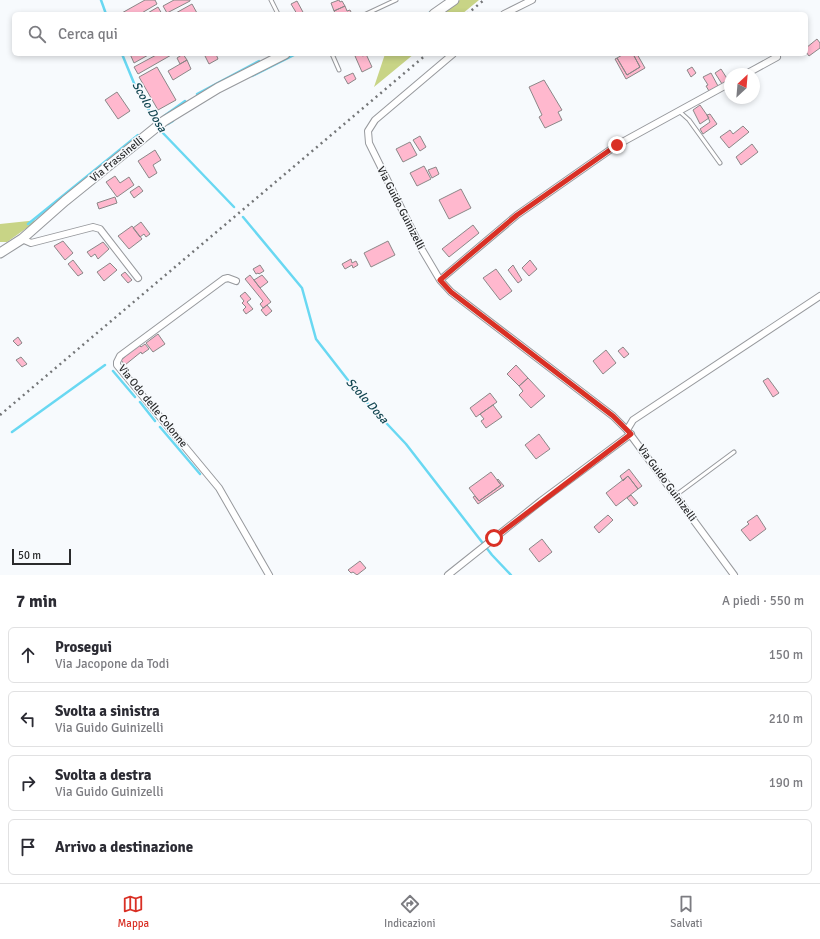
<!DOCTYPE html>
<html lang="it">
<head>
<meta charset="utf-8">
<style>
	:root { --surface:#fff; --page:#f7f7f7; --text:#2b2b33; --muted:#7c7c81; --line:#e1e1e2; --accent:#d93025 }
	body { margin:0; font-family:Signika,sans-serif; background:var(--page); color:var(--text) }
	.compass { position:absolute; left:724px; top:68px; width:36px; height:36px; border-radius:50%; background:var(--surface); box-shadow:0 2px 6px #0003; rotate:26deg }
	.scale { position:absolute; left:12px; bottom:10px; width:59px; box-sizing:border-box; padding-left:4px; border:2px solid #2a2b2c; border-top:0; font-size:11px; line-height:14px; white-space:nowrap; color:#2a2b2c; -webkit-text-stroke:3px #f7fafd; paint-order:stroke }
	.stop { position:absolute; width:12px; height:12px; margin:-9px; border:3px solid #d93025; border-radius:50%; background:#fff }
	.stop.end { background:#d93025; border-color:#fff; box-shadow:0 1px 4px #0008 }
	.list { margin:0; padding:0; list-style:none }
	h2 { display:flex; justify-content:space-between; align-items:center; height:52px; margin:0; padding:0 16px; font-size:17px }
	h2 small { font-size:13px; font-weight:400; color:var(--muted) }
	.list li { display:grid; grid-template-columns:26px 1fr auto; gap:12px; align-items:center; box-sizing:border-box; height:56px; margin:0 8px 8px; padding:0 8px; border:1px solid var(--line); border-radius:6px }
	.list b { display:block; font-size:15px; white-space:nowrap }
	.list p { margin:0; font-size:13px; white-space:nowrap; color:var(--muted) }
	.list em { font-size:13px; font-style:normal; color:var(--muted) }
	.icon { flex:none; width:22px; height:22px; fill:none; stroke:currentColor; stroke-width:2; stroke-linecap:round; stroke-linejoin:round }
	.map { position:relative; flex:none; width:820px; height:575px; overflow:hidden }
	.search { position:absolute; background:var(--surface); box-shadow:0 2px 6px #0003; left:12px; right:12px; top:12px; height:44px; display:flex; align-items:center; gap:10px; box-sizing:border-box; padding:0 14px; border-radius:6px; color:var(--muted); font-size:15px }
	.sheet { height:308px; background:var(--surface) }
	nav { display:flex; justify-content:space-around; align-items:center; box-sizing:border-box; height:56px; border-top:1px solid var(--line); background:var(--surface); font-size:11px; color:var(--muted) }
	nav a { display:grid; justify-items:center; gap:2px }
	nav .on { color:var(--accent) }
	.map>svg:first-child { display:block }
	.green { fill:#c8d486 }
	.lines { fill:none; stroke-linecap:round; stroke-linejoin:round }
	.stream { stroke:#69d8f2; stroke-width:2.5 }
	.building { fill:#ffb8ce; stroke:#8b8788 }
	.lane-casing { stroke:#97999d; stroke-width:5 }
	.street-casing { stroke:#97999d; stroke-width:8 }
	.secondary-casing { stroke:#97999d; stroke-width:11 }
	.lane { stroke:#fff; stroke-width:3 }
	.street { stroke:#fff; stroke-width:6 }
	.secondary { stroke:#fff; stroke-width:9 }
	.rail { stroke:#747678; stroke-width:2.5; stroke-dasharray:2 4; stroke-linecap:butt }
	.route { stroke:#d93025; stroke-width:5 }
	.labels { text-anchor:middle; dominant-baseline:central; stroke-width:3; stroke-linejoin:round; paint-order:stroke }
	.street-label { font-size:11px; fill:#2a2b2c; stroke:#f7fafd }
	.water-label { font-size:12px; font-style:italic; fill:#124550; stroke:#f7fafd }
</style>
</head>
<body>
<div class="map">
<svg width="820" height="575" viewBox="0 0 820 575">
	<rect width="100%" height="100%" fill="#f7fafd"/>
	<!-- green -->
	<path class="green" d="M460,0H479L462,14H442Z
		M385,54H414L374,87Z
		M38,220L7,242H0V224Z"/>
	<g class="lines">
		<!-- stream -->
		<path class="stream" d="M101,0L106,14
			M426,14L429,13
			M122,54L136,88L161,131L234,207
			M252,76L296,54
			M197,94L259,61
			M164,116L185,101
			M168,124L173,121
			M243,217L302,288L316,339L358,393L406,444L492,555L511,575
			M28,224L138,135
			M113,371L135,397
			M140,402L155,421
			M160,427L200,474
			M12,432L105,365"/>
	</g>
	<!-- building -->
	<path class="building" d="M145,0H155L157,4L140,14H120Z
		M174,0H190V1L167,13L163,6Z
		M339,0L340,2L342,1L345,6L334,11L331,3Z
		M297,1L304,14H297L291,4Z
		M192,4L197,13L174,14Z
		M345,6L347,11L350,10L352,14H336L334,11Z
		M158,7L162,14H146Z
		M817,39L820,43V48L809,56L806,52V48Z
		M130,54H150L134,63Z
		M158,54H173L138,74L134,67Z
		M183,54L187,60L180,64L177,58Z
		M204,54H216L218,59L209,64Z
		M359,54L363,56L366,54L372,67L362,72L355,56Z
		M624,54H633L640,67L627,75L617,58Z
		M633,54H637L645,68L626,79L615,59L617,58L627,75L640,67Z
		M187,60L191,69L173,80L168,71Z
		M157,67L176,100L158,110L139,77Z
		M692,67L696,73L691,77L687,70Z
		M721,69L728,80L722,84L715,73Z
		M353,73L356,79L348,84L344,77Z
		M711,73L718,86L709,91L706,86L708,85L703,77Z
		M544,80L562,110L558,112L562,120L545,128L539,117L542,115L529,87Z
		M117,92L130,111L118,119L105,100Z
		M700,105L709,118L700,124L693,110Z
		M710,114L717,124L703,134L700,129L710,122L707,115Z
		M743,126L749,132L729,148L720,137L730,130L733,134Z
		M420,136L426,147L420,151L413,140Z
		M410,142L417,155L403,162L396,149Z
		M752,144L758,152L741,165L736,157Z
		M155,150L161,160L153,165L157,173L149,178L138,161Z
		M424,166L431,179L417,186L410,173Z
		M436,167L439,174L432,178L428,170Z
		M115,176L120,183L129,177L134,185L117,197L106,182Z
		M139,186L143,191L134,198L130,192Z
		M461,189L471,208L449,219L439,200Z
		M115,197L117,203L99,209L97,203Z
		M141,222L150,234L146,237L144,234L140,237L133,228Z
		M473,225L479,233L449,257L442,249Z
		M132,226L142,239L129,249L118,236Z
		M63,241L73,253L65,260L54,246Z
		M388,241L395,255L371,267L364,253Z
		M103,242L109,249L98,259L95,254L91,257L87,252Z
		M351,259L352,263L356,261L358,265L353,268L352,265L345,269L342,264Z
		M73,260L83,273L78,276L68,264Z
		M530,260L537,269L529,276L522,268Z
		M110,263L117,270L104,281L97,272Z
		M260,265L264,271L259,274L258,273L256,274L253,269Z
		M513,265L522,280L518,283L508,270Z
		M496,269L512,291L500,300L483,278Z
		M125,272L132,280L128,283L121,275Z
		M250,275L271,302L263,308L260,304L263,301L245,279Z
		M262,275L268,282L260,288L254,280Z
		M245,292L251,299L247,302L253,309L246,314L243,310L246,307L242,303L244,301L240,296Z
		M267,305L272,311L266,316L261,310Z
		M158,334L165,344L153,352L146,343Z
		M18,337L22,343L18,346L13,341Z
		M145,344L149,349L142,354L141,352L125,365L121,360L139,345L141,347Z
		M623,347L629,354L624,358L618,351Z
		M606,350L616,363L603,374L593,361Z
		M21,357L27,364L22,367L16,360Z
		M516,365L528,378L519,386L507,374Z
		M528,378L545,396L531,408L519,395L523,391L519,386Z
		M768,378L779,393L773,397L763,381Z
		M490,393L497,402L476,417L470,408Z
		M493,405L502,417L486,428L481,421L484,419L480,414Z
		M539,434L550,449L536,459L525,445Z
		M629,469L642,486L638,489L628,476L623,481L620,476Z
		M491,472L501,485L479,501L469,488Z
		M628,476L638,489L616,506L606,493Z
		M498,479L504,486L478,504L473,497L475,496L479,501L501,485L497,480Z
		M631,495L638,503L634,506L627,498Z
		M608,515L613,520L599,533L594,527Z
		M757,515L766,529L750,541L741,530L749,524L747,522Z
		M542,539L552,552L539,562L529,549Z
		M360,561L366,568L357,575L353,572L351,573L348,570Z"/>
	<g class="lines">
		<defs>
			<path id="lane" d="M271,0L278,14
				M366,14L396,0
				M332,54L339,70
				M679,111L689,120L720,163
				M676,495L734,452"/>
			<path id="street" d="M504,14L532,0
				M453,54L375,120L368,131L369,143L421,248L440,280L451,292L613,416L627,430L734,575
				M746,74L777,57
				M22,239L31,243L93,227L100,229L138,278
				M440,280L517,215L617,145L730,83
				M236,281L228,278L224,279L120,356L117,362V365L219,488L269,575
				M627,430L633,420L820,296
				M448,575L541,501L631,434"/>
			<path id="secondary" d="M434,14L454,0
				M0,253L22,239L65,201L164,121L218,88L285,54"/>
		</defs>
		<!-- lane casing -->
		<use href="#lane" class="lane-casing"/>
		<!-- street casing -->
		<use href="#street" class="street-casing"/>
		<!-- secondary casing -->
		<use href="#secondary" class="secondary-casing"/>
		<!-- lane -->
		<use href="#lane" class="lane"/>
		<!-- street -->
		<use href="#street" class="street"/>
		<!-- secondary -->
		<use href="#secondary" class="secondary"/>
		<!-- rail -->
		<path class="rail" d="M467,14L484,0
			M0,415L427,54"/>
	</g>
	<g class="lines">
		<!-- route -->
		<path class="route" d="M494,538L631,434L613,416L451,292L440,280L517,215L617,145"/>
	</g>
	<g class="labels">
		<!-- street labels -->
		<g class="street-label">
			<text transform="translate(117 159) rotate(-39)">Via Frassinelli</text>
			<text transform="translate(401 208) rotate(63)">Via Guido Guinizelli</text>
			<text transform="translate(153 406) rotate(51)">Via Odo delle Colonne</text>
			<text transform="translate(667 483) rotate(54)">Via Guido Guinizelli</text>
		</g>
		<!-- water labels -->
		<g class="water-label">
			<text transform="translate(149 107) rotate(60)">Scolo Dosa</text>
			<text transform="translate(367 401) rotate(48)">Scolo Dosa</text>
		</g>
	</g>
</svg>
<svg class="compass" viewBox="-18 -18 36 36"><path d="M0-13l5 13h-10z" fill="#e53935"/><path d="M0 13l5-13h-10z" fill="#7c7c81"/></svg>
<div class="scale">50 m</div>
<div class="stop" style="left:494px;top:538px"></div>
<div class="stop end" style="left:617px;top:145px"></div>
<div class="search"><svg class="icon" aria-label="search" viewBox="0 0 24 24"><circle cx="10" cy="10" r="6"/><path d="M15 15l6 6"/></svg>Cerca qui</div>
</div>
<section class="sheet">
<h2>7 min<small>A piedi · 550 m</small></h2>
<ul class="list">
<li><svg class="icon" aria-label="ahead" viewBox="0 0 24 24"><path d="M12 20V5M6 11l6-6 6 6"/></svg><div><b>Prosegui</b><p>Via Jacopone da Todi</p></div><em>150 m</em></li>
<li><svg class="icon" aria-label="left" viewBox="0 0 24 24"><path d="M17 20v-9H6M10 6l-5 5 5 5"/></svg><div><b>Svolta a sinistra</b><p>Via Guido Guinizelli</p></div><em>210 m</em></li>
<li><svg class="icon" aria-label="right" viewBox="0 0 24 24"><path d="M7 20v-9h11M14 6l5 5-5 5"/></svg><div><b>Svolta a destra</b><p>Via Guido Guinizelli</p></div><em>190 m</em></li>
<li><svg class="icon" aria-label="arrive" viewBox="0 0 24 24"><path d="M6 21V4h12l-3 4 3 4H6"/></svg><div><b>Arrivo a destinazione</b></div></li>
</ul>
</section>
<nav>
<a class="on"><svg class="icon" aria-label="map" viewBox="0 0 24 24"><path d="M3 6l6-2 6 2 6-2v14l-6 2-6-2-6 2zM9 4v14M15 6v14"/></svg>Mappa</a>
<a><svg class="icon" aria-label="directions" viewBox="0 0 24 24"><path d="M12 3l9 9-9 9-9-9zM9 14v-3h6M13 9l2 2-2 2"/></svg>Indicazioni</a>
<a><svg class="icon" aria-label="saved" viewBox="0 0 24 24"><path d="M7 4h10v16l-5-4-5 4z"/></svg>Salvati</a>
</nav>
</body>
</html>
